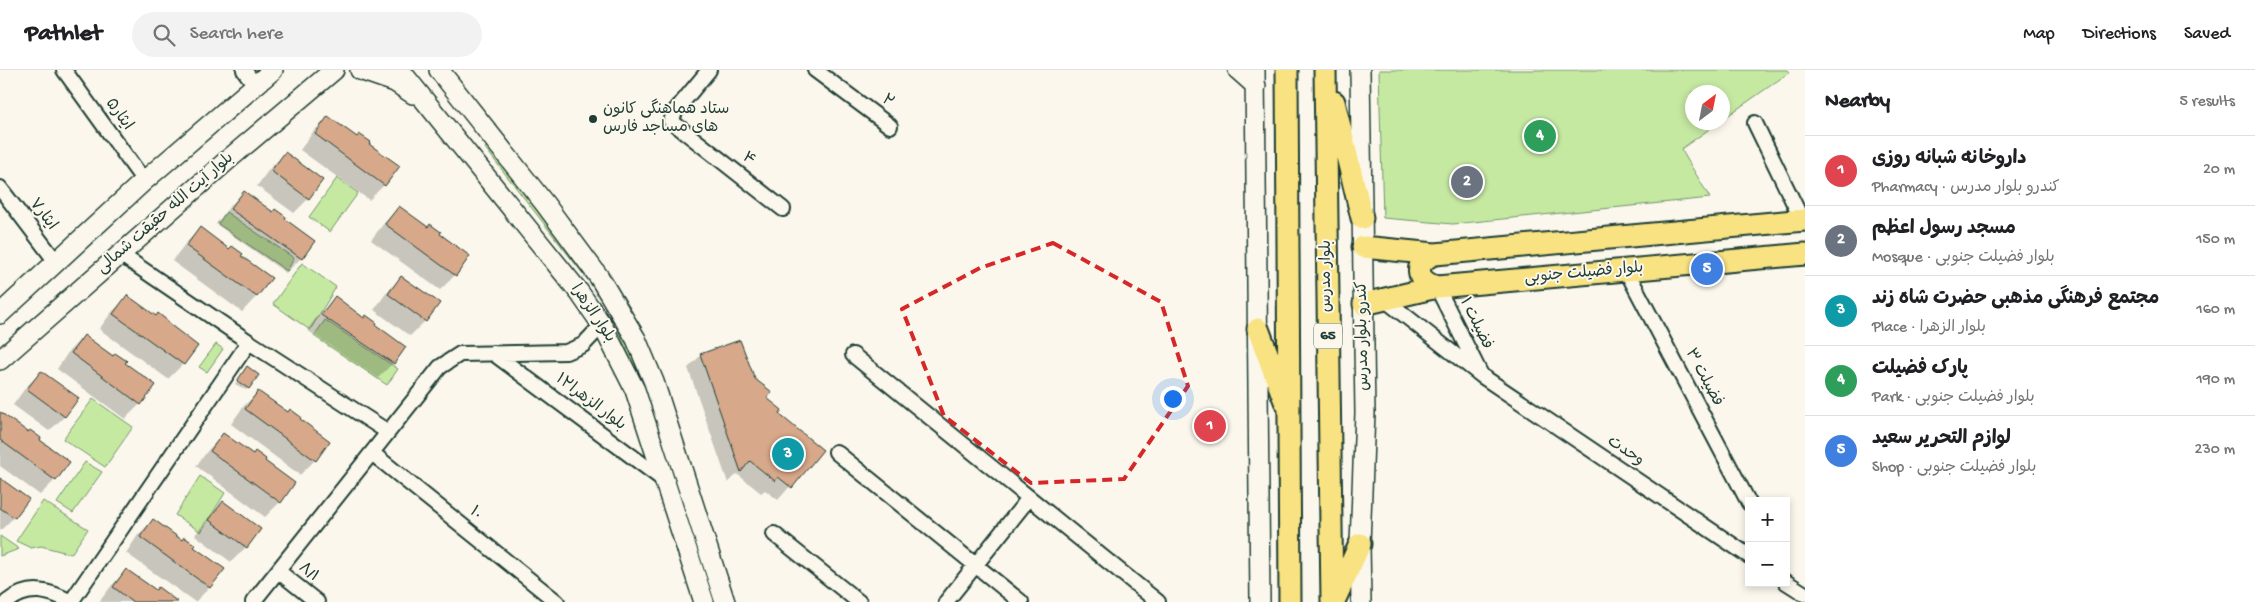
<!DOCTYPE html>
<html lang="en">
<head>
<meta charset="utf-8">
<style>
	:root { --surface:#fff; --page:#f2f2f2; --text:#202124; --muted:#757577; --line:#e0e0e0; --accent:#db2777 }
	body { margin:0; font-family:"Gochi Hand","Playpen Sans Arabic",sans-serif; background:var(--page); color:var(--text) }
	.controls { position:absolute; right:15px; bottom:15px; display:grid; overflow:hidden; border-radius:0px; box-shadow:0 2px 8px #0003 }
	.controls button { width:45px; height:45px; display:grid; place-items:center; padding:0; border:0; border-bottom:1px solid var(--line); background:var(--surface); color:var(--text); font:25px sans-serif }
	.compass { position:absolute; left:1685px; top:15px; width:45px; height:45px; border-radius:50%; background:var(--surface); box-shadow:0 2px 8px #0003; rotate:32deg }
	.you { position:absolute; left:1172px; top:328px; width:18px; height:18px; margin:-12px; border:4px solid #fff; border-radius:50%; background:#1a73e8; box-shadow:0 0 0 8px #1a73e833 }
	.badge { display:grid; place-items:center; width:32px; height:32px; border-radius:50%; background:var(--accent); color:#fff; font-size:16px; font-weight:700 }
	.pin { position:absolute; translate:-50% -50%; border:2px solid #fff; box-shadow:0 1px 5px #0006 }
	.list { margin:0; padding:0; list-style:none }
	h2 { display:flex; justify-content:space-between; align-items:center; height:65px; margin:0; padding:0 20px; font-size:21px }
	h2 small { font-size:16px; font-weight:400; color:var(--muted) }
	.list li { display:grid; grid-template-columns:32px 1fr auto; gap:15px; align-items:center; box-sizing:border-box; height:70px; padding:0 20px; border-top:1px solid var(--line) }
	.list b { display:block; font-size:19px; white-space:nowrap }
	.list p { margin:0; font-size:16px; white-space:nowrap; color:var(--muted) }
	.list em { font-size:16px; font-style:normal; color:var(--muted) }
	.icon { flex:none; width:28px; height:28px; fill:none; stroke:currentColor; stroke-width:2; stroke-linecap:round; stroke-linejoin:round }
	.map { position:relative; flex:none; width:1805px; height:532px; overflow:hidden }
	header { display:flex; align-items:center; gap:30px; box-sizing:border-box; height:70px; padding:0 25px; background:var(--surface); border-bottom:1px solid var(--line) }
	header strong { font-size:24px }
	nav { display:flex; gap:28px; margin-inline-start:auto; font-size:18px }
	.search { width:350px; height:45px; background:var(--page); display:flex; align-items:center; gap:12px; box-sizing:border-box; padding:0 18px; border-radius:28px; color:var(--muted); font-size:19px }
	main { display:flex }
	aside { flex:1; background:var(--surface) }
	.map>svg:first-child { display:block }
	.green { fill:#c6e9a2; stroke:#72936b }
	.shadow { fill:#0003 }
	.building { fill:#d7a889; stroke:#1f3d34 }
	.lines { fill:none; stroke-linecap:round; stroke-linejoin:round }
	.minor-casing { stroke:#1f3d34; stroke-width:18 }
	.secondary-casing { stroke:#1f3d34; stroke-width:22 }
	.primary-casing { stroke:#1f3d34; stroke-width:25 }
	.minor { stroke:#fbf7ec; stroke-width:14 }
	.secondary { stroke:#fbf7ec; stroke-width:19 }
	.primary { stroke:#f8e281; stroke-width:21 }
	.marked { fill:none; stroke:#d62828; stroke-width:4; stroke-dasharray:10 6; stroke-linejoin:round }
	.poi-dot { fill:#1f3d34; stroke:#fbf7ec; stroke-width:2 }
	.labels { text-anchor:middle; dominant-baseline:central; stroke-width:4; stroke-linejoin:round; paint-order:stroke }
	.shield { fill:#fbf7ec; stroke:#61756b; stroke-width:1 }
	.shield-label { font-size:15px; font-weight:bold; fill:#1f3d34 }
	.street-label { font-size:16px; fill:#1f3d34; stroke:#fbf7ec }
	.poi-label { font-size:16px; fill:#1f3d34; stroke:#fbf7ec; text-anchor:start }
</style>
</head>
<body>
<header>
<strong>Pathlet</strong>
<div class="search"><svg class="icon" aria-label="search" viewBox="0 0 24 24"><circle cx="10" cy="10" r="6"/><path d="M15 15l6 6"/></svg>Search here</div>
<nav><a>Map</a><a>Directions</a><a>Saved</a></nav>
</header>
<main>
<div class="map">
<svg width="1805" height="532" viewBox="0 0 1805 532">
	<rect width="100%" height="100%" fill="#fbf7ec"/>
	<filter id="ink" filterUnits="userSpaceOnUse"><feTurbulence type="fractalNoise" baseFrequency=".02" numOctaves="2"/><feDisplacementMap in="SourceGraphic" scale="10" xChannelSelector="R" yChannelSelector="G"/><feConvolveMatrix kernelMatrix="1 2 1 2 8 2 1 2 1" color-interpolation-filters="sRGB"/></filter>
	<g filter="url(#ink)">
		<!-- green -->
		<path class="green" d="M1379,0H1788L1790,2L1723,49L1722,22H1692V52L1718,53L1681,79L1710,128L1453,154L1383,148Z
			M489,75L600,218L628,264L721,532H710C695,486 681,439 666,393C648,334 630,276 598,223L485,78Z
			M337,108L358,123L330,162L309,147Z
			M226,142L294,188L287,201L218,154Z
			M302,193L336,217L310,260L273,234Z
			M325,250L398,299L387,315L314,266Z
			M216,274L223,279L207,302L199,297Z
			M93,329L133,357L105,397L63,369Z
			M85,392L102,402L73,443L57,433Z
			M200,406L225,423L201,462L175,445Z
			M43,431L88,459L71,484L41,476L31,478L16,471Z
			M0,466L19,479L0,486Z"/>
		<!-- shadow -->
		<path class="shadow" d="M328,47L367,74L384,115L369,130L300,80L313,62Z
			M285,84L309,128L294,143L257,116L270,98Z
			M244,122L301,188L286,203L216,154L229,137Z
			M399,138L438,165L455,205L440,220L371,170L384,153Z
			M200,159L240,186L256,227L242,242L172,191L185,174Z
			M402,207L438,234L425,251L410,266L374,240L387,222Z
			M127,227L197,276L183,294L168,309L99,259L112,242Z
			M335,228L374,255L393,293L378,308L307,260L320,243Z
			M84,266L124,293L140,334L125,349L57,299L69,281Z
			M701,285L754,309L777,345L821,381L778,430L765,420L761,423L737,404L728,413L688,298Z
			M245,300L248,318L246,320L235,314Z
			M41,302L77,329L64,347L49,361L13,335L26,317Z
			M258,322L315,390L300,405L231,354L243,337Z
			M0,344L69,392L55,410L40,425L0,396Z
			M224,364L280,432L265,447L196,396L209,379Z
			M0,409L27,429L14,447L0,461Z
			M223,433L246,477L231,492L195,465L208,448Z
			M153,450L223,499L209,518L195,532L126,483L138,465Z
			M126,501L172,532H99L112,515Z"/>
		<!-- building -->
		<path class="building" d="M328,46L357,67L359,64L371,72L369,74L400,96L385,116L315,64Z
			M285,82L323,110L309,129L271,101Z
			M244,121L273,142L275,139L286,147L285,149L315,171L302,189L230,139Z
			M399,136L428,157L430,154L441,162L440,164L470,186L456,206L385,154Z
			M200,157L229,179L232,176L243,184L241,186L272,208L257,227L186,176Z
			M401,206L440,233L426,252L388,224Z
			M127,225L156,246L158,243L169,252L168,253L198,276L184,295L113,244Z
			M335,226L364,248L366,245L377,253L376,255L406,277L394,294L321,245Z
			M84,265L113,286L115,283L127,291L125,293L156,315L141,335L71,283Z
			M740,270L755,309L772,322L767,328L782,340L779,344L823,380L792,418L778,407L775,411L750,391L741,402L700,284Z
			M247,296L259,305L249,319L237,311Z
			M41,301L79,328L65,347L27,319Z
			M258,321L288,342L290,339L301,347L300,349L330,371L316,391L245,339Z
			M0,342L28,362L30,360L41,368L40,370L70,392L56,411L0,370Z
			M223,363L253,384L255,381L266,389L265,391L295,413L281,433L210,381Z
			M0,408L29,429L15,448L0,438Z
			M223,431L261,459L247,478L209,450Z
			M153,449L182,470L184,467L196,475L194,477L225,499L210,518L140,467Z
			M126,499L156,520L158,517L178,532H133L113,517Z"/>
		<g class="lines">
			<defs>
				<path id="minor" d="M64,0L144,111
					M244,0L255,15
					M709,0L676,40L671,51L783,139
					M815,0L890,56
					M1755,53L1802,150
					M0,118L57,193
					M120,184L249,272L388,362
					M1626,200L1749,433
					M1437,217L1480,303
					M1384,229L1482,306L1749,486
					M493,283L665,411
					M853,285L1158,532
					M836,382L1021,532
					M372,383L557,532
					M774,464L859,532
					M278,501L317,532
					M1786,512L1805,524
					M7,532C28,515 49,520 71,532
					M71,532L249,272
					M253,532L440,297L460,284L566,282L583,275L602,255
					M946,532L1029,428"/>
				<path id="secondary" d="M360,0L395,12L413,24
					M400,0L579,222L602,255L635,320L704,532
					M439,0L545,134L599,207L636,269L654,312L725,532
					M1238,0L1256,16
					M1255,0L1260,532
					M1360,0L1365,343L1360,474L1361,532
					M0,244L144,111L273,0
					M0,290L230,88L334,0"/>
				<path id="primary" d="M1287,0L1290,532
					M1325,0L1332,532
					M1334,32L1362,148
					M1363,177L1435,184L1805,150
					M1435,184C1413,191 1415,212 1437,217
					M1364,234L1437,217L1805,184
					M1258,259L1285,331
					M1335,529L1360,474"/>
			</defs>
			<!-- minor casing -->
			<use href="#minor" class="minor-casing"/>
			<!-- secondary casing -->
			<use href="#secondary" class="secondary-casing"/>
			<!-- primary casing -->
			<use href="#primary" class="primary-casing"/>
			<!-- minor -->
			<use href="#minor" class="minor"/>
			<!-- secondary -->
			<use href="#secondary" class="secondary"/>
			<!-- primary -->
			<use href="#primary" class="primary"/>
		</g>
	</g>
	<!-- marked area -->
	<path class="marked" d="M1053,173L1161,232L1188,316L1124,409L1031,413L944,346L902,239L980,198Z"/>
	<!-- markers -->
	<circle class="poi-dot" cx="593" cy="49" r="5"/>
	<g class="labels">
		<!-- shield labels -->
		<rect class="shield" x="1314" y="253.5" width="28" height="25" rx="4"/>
		<g class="shield-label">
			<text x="1328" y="266">65</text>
		</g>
		<!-- street labels -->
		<g class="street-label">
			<text transform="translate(887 32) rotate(37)">۲</text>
			<text transform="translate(118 45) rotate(54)">ایثار۵</text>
			<text transform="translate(748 90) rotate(38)">۴</text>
			<text transform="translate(166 144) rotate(-41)">بلوار آیت الله حقیقت شمالی</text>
			<text transform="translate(42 145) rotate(53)">ایثار۷</text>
			<text transform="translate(1584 204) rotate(-5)">بلوار فضیلت جنوبی</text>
			<text transform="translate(1327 206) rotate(-90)">بلوار مدرس</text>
			<text transform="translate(592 244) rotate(56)">بلوار الزهرا</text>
			<text transform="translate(1475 254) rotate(64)">فضیلت ۱</text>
			<text transform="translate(1364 266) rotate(-91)">کندرو بلوار مدرس</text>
			<text transform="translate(1703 308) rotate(62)">فضیلت ۳</text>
			<text transform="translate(590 333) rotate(37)">بلوار الزهرا۱۲</text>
			<text transform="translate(1625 382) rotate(34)">وحدت</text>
			<text transform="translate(475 444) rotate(39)">۱۰</text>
			<text transform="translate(308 503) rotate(39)">۸/۱</text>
		</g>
		<!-- poi labels -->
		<g class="poi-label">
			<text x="603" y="40">ستاد هماهنگی کانون<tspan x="603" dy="18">های مساجد فارس</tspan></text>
		</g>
	</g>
</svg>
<div class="controls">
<button>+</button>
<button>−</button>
</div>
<svg class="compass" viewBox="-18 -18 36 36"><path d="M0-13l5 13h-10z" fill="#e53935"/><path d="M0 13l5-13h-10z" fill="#757577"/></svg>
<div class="you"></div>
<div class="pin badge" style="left:1210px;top:356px;background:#e0444e">1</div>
<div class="pin badge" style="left:1467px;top:112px;background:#6b7280">2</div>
<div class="pin badge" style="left:788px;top:384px;background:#0f9aa8">3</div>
<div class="pin badge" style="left:1540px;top:66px;background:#2e9e5b">4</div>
<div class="pin badge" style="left:1707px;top:199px;background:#3f7fe0">5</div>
</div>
<aside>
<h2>Nearby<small>5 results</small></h2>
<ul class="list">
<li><span class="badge" style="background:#e0444e">1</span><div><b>داروخانه شبانه روزی</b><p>Pharmacy · کندرو بلوار مدرس</p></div><em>20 m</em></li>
<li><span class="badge" style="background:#6b7280">2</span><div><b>مسجد رسول اعظم</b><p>Mosque · بلوار فضیلت جنوبی</p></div><em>150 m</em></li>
<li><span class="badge" style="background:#0f9aa8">3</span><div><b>مجتمع فرهنگی مذهبی حضرت شاه زند</b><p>Place · بلوار الزهرا</p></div><em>160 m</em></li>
<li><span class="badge" style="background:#2e9e5b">4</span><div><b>پارک فضیلت</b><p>Park · بلوار فضیلت جنوبی</p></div><em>190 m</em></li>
<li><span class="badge" style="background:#3f7fe0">5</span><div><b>لوازم التحریر سعید</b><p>Shop · بلوار فضیلت جنوبی</p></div><em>230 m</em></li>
</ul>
</aside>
</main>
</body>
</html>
